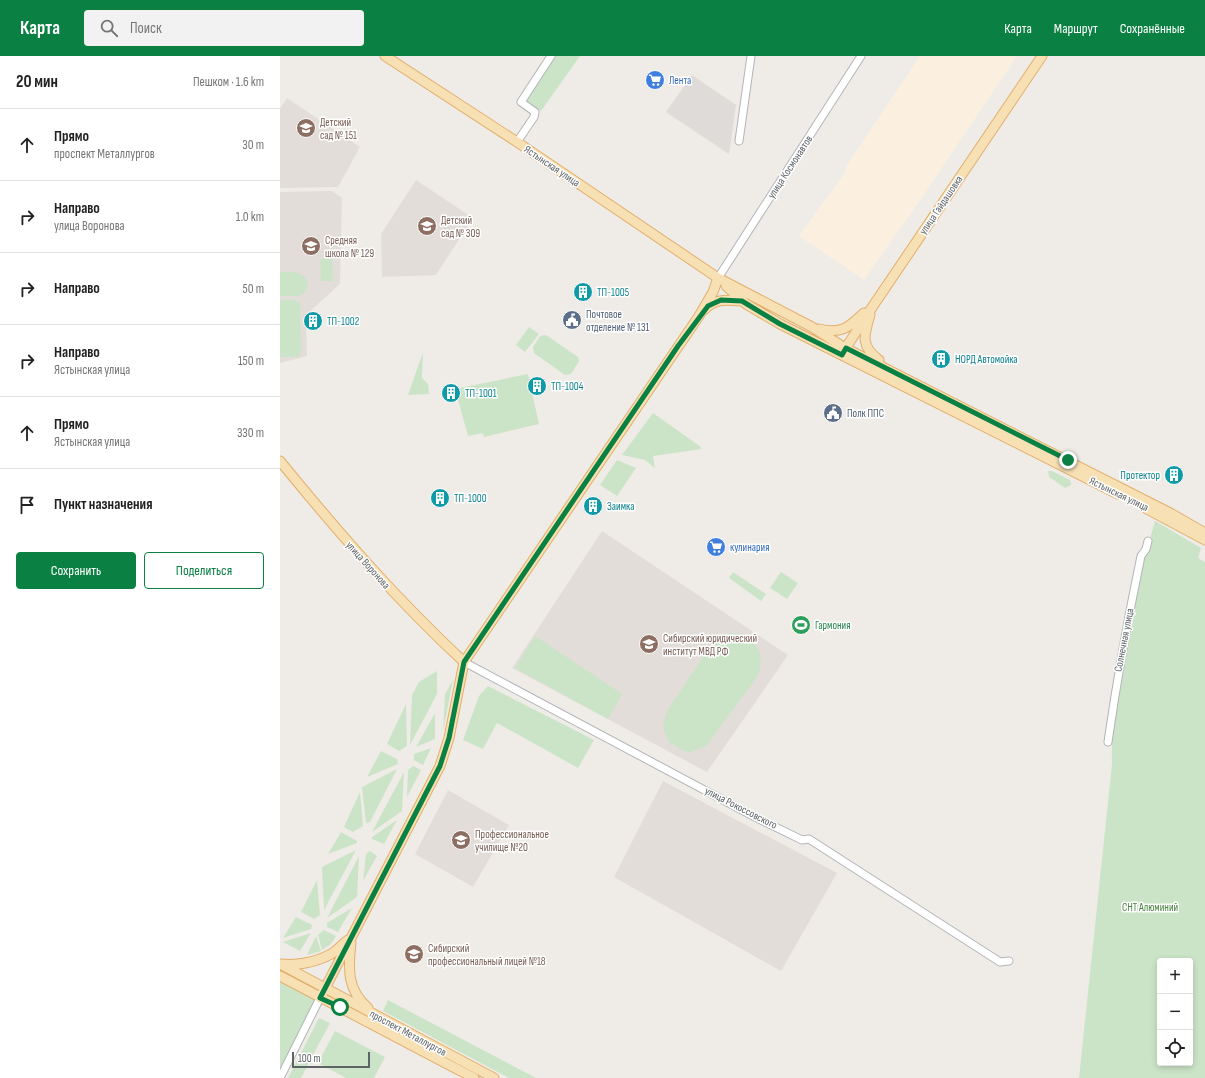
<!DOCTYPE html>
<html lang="ru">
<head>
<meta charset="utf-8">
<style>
	:root { --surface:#fff; --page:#f2f2f2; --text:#222; --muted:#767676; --line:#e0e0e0; --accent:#0b8043 }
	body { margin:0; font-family:"Sofia Sans Condensed",sans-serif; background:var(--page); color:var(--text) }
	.controls { position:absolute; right:12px; bottom:12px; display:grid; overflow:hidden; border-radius:4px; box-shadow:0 2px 6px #0003 }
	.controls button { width:36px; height:36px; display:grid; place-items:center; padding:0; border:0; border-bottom:1px solid var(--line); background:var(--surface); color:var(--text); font:20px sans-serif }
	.scale { position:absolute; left:12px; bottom:10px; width:78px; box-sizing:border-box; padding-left:4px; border:2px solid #5e6366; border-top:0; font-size:11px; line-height:14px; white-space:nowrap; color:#5e6366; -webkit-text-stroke:3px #fff; paint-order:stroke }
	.stop { position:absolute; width:12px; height:12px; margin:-9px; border:3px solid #0b8043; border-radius:50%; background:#fff }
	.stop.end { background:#0b8043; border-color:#fff; box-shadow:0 1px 4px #0008 }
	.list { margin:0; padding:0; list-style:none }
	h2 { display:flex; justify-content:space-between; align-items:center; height:52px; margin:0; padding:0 16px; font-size:17px }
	h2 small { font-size:13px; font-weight:400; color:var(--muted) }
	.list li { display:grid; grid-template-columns:26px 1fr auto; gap:12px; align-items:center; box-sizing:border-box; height:72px; padding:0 16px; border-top:1px solid var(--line) }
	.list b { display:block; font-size:15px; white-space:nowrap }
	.list p { margin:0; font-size:13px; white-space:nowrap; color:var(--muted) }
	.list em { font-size:13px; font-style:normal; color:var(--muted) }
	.actions { display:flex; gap:8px; padding:12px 16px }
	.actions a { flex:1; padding:9px 0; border:1px solid var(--accent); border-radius:4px; text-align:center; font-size:14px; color:var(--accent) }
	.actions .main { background:var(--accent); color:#fff }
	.icon { flex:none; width:22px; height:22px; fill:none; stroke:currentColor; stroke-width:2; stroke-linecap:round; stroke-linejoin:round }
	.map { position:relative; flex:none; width:925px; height:1022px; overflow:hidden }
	header { display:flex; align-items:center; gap:24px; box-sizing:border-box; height:56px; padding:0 20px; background:var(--accent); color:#fff }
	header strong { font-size:19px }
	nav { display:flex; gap:22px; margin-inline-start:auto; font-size:14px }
	.search { width:280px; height:36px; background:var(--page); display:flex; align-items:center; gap:10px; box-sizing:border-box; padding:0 14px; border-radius:4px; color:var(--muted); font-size:15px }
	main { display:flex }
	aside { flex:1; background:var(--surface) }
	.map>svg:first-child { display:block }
	.commercial { fill:#fbf0e0 }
	.industrial { fill:#dedbd9 }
	.education { fill:#e2ddd8 }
	.green { fill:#cbe4c7; fill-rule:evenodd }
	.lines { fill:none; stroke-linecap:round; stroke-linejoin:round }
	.minor-casing { stroke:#b2b5b8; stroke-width:9 }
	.major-casing { stroke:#e3ae6c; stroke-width:11 }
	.minor { stroke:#fff; stroke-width:7 }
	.major { stroke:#f7e1b4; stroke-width:9 }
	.route { stroke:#0b8043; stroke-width:5 }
	.labels { text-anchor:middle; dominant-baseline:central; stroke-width:3; stroke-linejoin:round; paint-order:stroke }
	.shop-label { font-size:11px; fill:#366cbe; stroke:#fff; text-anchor:start }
	.education-label { font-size:11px; fill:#785e54; stroke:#fff; text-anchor:start }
	.street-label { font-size:11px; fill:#5e6366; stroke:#fff }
	.culture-label { font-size:11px; fill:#0d838f; stroke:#fff; text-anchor:start }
	.service-label { font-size:11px; fill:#4e5e75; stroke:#fff; text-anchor:start }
	.leisure-label { font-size:11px; fill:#27864d; stroke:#fff; text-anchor:start }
	.park-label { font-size:11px; fill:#488340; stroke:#fff }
</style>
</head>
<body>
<header>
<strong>Карта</strong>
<div class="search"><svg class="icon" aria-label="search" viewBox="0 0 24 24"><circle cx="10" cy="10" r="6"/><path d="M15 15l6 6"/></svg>Поиск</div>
<nav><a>Карта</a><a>Маршрут</a><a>Сохранённые</a></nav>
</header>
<main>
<aside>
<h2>20 мин<small>Пешком · 1.6 km</small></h2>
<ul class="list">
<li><svg class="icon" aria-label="ahead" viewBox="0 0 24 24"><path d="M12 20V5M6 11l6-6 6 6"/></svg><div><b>Прямо</b><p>проспект Металлургов</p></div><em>30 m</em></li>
<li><svg class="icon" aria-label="right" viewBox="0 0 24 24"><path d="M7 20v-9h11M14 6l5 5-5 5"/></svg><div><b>Направо</b><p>улица Воронова</p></div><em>1.0 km</em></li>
<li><svg class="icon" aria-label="right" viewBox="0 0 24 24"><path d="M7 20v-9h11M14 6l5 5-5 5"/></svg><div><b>Направо</b></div><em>50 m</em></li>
<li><svg class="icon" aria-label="right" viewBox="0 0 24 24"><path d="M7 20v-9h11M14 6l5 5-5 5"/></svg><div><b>Направо</b><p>Ястынская улица</p></div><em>150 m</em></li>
<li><svg class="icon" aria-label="ahead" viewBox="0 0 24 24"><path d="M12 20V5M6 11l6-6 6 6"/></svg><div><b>Прямо</b><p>Ястынская улица</p></div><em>330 m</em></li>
<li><svg class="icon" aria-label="arrive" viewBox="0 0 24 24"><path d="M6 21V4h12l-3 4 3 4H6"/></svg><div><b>Пункт назначения</b></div></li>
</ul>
<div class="actions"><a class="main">Сохранить</a><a>Поделиться</a></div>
</aside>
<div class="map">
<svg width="925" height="1022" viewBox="0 0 925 1022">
	<rect width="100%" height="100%" fill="#efece7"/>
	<!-- commercial -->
	<path class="commercial" d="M640,0H737L643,140L584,224L519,180L567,114L565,112Z"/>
	<!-- industrial -->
	<path class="industrial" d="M412,19L456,49L449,98L386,56Z"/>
	<!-- education -->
	<path class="education" d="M7,42L80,91L58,131L0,132V53Z
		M136,124L193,162L156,219L102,221L101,178Z
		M52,135L62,142L60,228L26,259L27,300L0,307V136Z
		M322,475L508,599L427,716L232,612Z
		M383,725L557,817L501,915L334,821Z
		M168,734L229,769L193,831L135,798Z"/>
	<!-- green -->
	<path class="green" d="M275,0H300L261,55L246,44Z
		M52,202L53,225H41L40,203Z
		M0,216C11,216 24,214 28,227L26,235L19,240H0Z
		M0,244H15L20,247L21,296L18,301H0Z
		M249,271L259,278L245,296L236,289Z
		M266,279L298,301L299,305L291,318L285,319L254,297L253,291L260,280Z
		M143,296L142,322L148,328L149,338L128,339Z
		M248,318L259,368L204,381L203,377L188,380L175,333Z
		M373,357L421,391V393L373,400L375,412L365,404L342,399Z
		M337,404L356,412L337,440L320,429Z
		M768,415H772L790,424L791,429L785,432L769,421Z
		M875,465L921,492L918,502L925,506V1022H799L832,708C831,682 835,658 839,632C847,576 859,519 875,465ZM880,905H910V1007H880Z
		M453,516L486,538L481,545L449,522Z
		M501,516L518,527L507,543L490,532Z
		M453,577C476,580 487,599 477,621L426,690L411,696L403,695L389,686L383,671L387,655L431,589L444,579Z
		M255,580L342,638L328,663L235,612Z
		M157,615V638L130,689L132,639L139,626Z
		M173,624L163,676L165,638Z
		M208,630L314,684L298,712L217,667L203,693L183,684L199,640Z
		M126,648L127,690L119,695L107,688Z
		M155,657V683L136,691Z
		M151,692L143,709L134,704V698Z
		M101,695L117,703L118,708L87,721Z
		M133,710L141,714L127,741L128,714Z
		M117,713L90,766L86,767L82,731Z
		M124,716L122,755L92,776Z
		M80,736L83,770L73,776L64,771Z
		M117,764L104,788L92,783V781Z
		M61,776L77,785V787L48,798Z
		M76,794L44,854L42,811Z
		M90,795L97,800L83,825L86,798Z
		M79,800L77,841L47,862Z
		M37,824L40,859L34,863L21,856Z
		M72,852L58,876L47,871V867Z
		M16,861L32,869L31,873L3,882Z
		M44,874L56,880L51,888L42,894L38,879Z
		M31,877L20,895L3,886Z
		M36,880L41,895L27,899Z
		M0,921L40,942L0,1022Z
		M108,944L256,1022H229L103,955Z
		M39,962L50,967L21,1022H8Z
		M55,975L105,1001L94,1022H66L38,1007Z"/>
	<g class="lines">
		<defs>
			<path id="minor" d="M459,85L471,0
				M237,86L254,61L255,56L241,46L271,0
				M438,222L581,0
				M184,606L475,761L522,784L529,783L720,906L729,905
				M828,686C837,623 848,562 861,500L866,493L868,485
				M0,1022L40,942"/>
			<path id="major" d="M105,0L237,86L438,222L532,271L565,292L892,458L925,477
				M446,230L466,248L500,268L838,438
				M424,254C435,242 447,244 461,245
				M590,259C584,279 580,290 599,304
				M539,273C562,278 568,272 584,257
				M563,296L593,250L762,0
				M0,405C58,476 117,544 184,606
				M867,453L925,484
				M71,887C68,913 67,934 88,952
				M0,908L214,1022
				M1,908C16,910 37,906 51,898C57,895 62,888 68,884
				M0,920L194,1022
				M40,942L160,710L169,682L184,606L419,260L433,236L438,222"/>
		</defs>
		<!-- minor casing -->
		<use href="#minor" class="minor-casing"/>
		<!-- major casing -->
		<use href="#major" class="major-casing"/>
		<!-- minor -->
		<use href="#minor" class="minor"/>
		<!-- major -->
		<use href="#major" class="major"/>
	</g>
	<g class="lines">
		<!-- route -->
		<path class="route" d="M60,951L40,942L160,710L169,682L184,606L398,290L428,250L441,244L462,245L500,268L562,299L566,292L788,404"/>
	</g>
	<!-- icons -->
	<defs>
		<symbol id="supermarket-disc" viewBox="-11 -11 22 22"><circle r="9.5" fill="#3f7fe0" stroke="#fff"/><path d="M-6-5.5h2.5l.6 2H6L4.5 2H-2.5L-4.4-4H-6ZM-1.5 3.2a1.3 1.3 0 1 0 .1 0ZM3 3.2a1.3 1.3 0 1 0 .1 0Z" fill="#fff"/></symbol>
		<symbol id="school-disc" viewBox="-11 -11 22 22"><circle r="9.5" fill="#8d6e63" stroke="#fff"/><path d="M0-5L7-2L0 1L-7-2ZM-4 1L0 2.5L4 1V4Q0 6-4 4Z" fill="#fff"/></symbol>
		<symbol id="building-disc" viewBox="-11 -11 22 22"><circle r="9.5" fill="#0f9aa8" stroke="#fff"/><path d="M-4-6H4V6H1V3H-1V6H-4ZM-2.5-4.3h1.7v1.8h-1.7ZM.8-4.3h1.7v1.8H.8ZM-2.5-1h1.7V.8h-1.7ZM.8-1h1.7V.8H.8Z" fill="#fff"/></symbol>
		<symbol id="civic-disc" viewBox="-11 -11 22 22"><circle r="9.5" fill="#5c6f8a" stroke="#fff"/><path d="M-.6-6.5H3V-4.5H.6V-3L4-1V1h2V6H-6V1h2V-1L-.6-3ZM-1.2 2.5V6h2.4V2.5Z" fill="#fff"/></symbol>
		<symbol id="stadium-disc" viewBox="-11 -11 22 22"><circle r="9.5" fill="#2e9e5b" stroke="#fff"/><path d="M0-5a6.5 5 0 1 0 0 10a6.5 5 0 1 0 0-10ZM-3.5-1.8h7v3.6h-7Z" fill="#fff"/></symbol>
		<symbol id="university-disc" viewBox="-11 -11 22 22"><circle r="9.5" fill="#8d6e63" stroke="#fff"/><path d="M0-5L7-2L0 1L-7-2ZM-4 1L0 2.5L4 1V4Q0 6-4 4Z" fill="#fff"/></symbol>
	</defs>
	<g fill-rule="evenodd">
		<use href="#supermarket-disc" x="364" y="13" width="22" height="22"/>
		<use href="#school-disc" x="15" y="61" width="22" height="22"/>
		<use href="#school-disc" x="136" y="159" width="22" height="22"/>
		<use href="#school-disc" x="20" y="179" width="22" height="22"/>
		<use href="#building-disc" x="292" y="225" width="22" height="22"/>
		<use href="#civic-disc" x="281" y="253" width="22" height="22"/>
		<use href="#building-disc" x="22" y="254" width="22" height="22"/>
		<use href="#building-disc" x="650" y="292" width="22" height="22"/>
		<use href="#building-disc" x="246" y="319" width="22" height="22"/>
		<use href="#building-disc" x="160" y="326" width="22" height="22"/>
		<use href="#civic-disc" x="542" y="346" width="22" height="22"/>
		<use href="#building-disc" x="883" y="408" width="22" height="22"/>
		<use href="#building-disc" x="149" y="431" width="22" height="22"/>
		<use href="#building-disc" x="302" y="439" width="22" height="22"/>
		<use href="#supermarket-disc" x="425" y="480" width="22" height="22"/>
		<use href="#stadium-disc" x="510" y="558" width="22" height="22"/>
		<use href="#university-disc" x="358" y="577" width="22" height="22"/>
		<use href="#university-disc" x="170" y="773" width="22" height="22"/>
		<use href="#university-disc" x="123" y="887" width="22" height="22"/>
	</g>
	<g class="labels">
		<!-- shop labels -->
		<g class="shop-label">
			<text x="389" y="24">Лента</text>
			<text x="450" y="491">кулинария</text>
		</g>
		<!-- education labels -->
		<g class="education-label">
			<text x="40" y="66">Детский<tspan x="40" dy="13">сад № 151</tspan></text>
			<text x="161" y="164">Детский<tspan x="161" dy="13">сад № 309</tspan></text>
			<text x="45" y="184">Средняя<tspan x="45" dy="13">школа № 129</tspan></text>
			<text x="383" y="582">Сибирский юридический<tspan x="383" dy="13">институт МВД РФ</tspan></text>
			<text x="195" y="778">Профессиональное<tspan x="195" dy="13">училище №20</tspan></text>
			<text x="148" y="892">Сибирский<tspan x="148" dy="13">профессиональный лицей №18</tspan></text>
		</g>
		<!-- street labels -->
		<g class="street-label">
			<text transform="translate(272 110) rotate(34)">Ястынская улица</text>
			<text transform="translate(510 111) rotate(-57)">улица Космонавтов</text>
			<text transform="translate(661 149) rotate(-56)">улица Гайдашовка</text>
			<text transform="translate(839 438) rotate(26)">Ястынская улица</text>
			<text transform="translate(88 509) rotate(48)">улица Воронова</text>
			<text transform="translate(844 584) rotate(-79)">Солнечная улица</text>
			<text transform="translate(461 752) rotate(27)">улица Рокоссовского</text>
			<text transform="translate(128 977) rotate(28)">проспект Металлургов</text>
		</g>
		<!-- culture labels -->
		<g class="culture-label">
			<text x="317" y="236">ТП-1005</text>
			<text x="47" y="265">ТП-1002</text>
			<text x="675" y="303">НОРД Автомойка</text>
			<text x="271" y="330">ТП-1004</text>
			<text x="185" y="337">ТП-1001</text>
			<text x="880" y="419" text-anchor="end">Протектор</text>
			<text x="174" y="442">ТП-1000</text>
			<text x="327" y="450">Заимка</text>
		</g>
		<!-- service labels -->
		<g class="service-label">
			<text x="306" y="258">Почтовое<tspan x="306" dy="13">отделение № 131</tspan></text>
			<text x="567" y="357">Полк ППС</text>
		</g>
		<!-- leisure labels -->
		<g class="leisure-label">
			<text x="535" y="569">Гармония</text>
		</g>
		<!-- park labels -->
		<g class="park-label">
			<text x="870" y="851">СНТ Алюминий</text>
		</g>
	</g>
</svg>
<div class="controls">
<button>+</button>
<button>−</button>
<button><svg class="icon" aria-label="locate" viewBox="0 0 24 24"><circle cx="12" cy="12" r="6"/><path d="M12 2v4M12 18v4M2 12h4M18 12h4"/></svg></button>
</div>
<div class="scale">100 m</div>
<div class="stop" style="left:60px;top:951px"></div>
<div class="stop end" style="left:788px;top:404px"></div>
</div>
</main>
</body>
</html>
